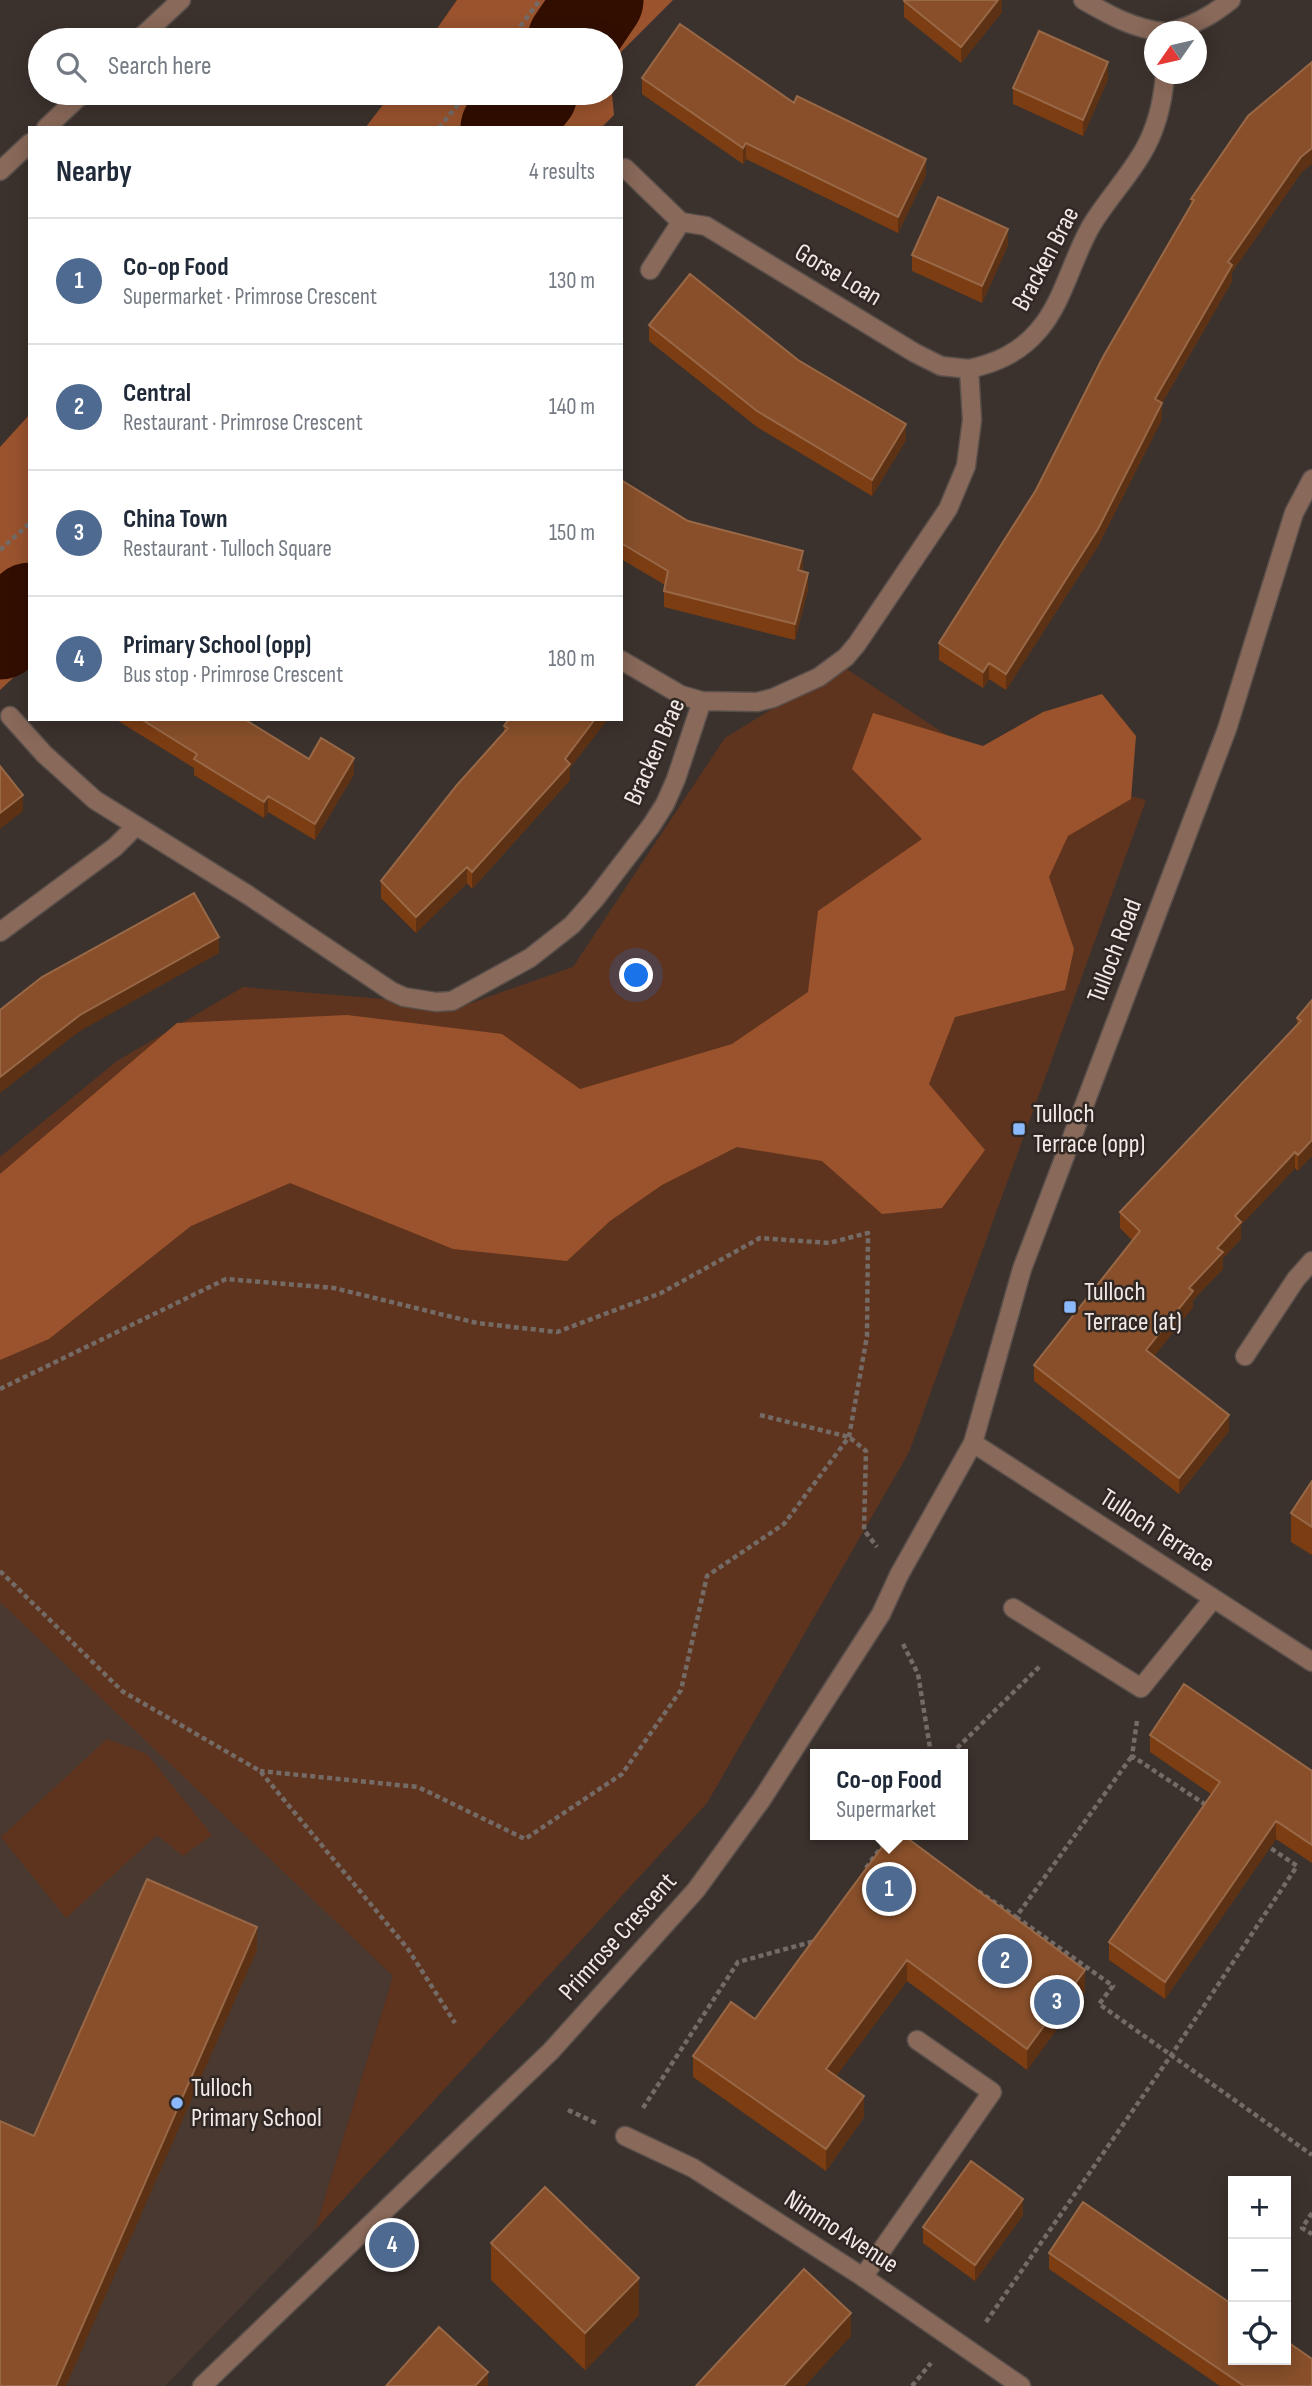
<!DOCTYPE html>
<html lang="en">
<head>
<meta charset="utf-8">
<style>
	:root { --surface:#fff; --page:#f6f6f7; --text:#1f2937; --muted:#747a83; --line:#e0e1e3; --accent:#4f6a90 }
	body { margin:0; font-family:"Sofia Sans Condensed",sans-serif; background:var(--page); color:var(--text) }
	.controls { position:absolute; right:21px; bottom:21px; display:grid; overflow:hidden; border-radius:0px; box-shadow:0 4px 18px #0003 }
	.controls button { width:63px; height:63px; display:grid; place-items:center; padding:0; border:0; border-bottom:2px solid var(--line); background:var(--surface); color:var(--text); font:35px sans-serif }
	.compass { position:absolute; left:1144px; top:21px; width:63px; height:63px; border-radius:50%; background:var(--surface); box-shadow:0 4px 18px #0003; rotate:236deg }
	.you { position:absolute; left:637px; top:976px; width:24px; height:24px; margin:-18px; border:5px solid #fff; border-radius:50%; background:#1a73e8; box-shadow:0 0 0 10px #1a73e833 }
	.badge { display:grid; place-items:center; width:46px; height:46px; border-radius:50%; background:var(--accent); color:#fff; font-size:23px; font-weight:700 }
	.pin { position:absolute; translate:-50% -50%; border:4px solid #fff; box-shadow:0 2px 7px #0006 }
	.popup { position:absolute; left:810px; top:1749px; width:158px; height:91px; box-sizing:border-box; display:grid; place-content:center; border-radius:0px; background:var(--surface); filter:drop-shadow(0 2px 5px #0005); font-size:23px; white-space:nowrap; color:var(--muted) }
	.popup b { font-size:26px; color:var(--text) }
	.popup::after { content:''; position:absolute; left:50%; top:100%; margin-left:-14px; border:14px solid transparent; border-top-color:var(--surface) }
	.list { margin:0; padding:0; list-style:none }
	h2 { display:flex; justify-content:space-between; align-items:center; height:91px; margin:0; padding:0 28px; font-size:30px }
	h2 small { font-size:23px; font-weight:400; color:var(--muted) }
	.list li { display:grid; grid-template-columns:46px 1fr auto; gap:21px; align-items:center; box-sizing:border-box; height:126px; padding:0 28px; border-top:2px solid var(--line) }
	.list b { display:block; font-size:26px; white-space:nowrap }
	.list p { margin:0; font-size:23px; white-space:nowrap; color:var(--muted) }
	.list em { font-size:23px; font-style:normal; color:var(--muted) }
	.icon { flex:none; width:38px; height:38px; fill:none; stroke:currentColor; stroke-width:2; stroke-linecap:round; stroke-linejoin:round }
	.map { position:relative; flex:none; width:1312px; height:2386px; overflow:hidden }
	.search { position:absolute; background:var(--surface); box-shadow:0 4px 18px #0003; left:28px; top:28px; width:595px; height:77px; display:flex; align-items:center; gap:18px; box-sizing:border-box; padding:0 24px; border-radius:38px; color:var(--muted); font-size:26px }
	.panel { position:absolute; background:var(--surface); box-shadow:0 4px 18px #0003; left:28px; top:126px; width:595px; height:595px; border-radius:0px }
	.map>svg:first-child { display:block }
	.built { fill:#493931 }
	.green { fill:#5f341e }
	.forest { fill:#9a532d }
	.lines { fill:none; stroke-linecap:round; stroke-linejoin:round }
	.river { stroke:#320e00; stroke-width:89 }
	.service-casing { stroke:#594f4b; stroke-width:21 }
	.minor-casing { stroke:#594f4b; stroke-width:21 }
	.path { stroke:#746b66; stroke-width:4.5; stroke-dasharray:5 3.5; stroke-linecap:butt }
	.service { stroke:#896959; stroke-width:18 }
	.minor { stroke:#896959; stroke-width:18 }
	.wall { fill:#7c3d13 }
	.shaded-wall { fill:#5d3114 }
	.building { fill:#884f2a; stroke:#986847; stroke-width:2 }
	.poi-dot { fill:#8abafc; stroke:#322823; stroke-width:2.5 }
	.labels { text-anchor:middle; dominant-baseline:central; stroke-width:5; stroke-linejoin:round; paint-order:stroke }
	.street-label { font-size:26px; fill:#f0e9e6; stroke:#322823 }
	.poi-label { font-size:26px; fill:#f0e9e6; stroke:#322823; text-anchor:start }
</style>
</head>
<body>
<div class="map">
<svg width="1312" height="2386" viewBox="0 0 1312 2386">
	<rect width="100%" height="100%" fill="#3c322d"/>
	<!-- built -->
	<path class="built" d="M0,1600L393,1976L315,2230L165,2386H0Z"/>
	<!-- green -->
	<path class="green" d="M842,666L978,756L1146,800L909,1452L707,1803L315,2230L393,1976L0,1602V1157L117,1061L243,987L463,1006L573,967L725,738Z
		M107,1739L147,1754L212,1835L183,1856L157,1835L66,1918L1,1837Z"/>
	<!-- forest -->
	<path class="forest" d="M457,0H673L611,62V40H429Z
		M611,84L614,115L601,128H365L392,93H611Z
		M30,414V662L0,690V447Z
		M1102,694L1136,736L1131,799L1068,836L1049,877L1074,949L1065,990L955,1017L929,1084L985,1150L942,1208L882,1214L822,1161L737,1147L662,1185L610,1221L567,1261L453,1249L290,1183L191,1226L49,1339L0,1360V1174L177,1023L347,1015L502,1034L580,1089L732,1044L808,992L818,911L922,839L852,769L873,713L983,746L1043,712Z"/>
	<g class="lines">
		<!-- river -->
		<path class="river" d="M572,40L599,0
			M505,128L533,93
			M0,635L30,607"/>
		<defs>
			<path id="service" d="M138,40L181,0
				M46,128L83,93
				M0,171L30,143
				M1245,1356L1296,1279L1312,1261
				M863,2277L992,2092L917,2040"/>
			<path id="minor" d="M1083,0C1109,15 1134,29 1164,32
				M1169,32C1194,25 1211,16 1231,0
				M625,168L681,222L706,226L915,353L941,366L969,369
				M650,270L681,222
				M621,660L681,695L702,701
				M10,716L44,754L95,800L248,895L391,991L404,997L436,1002L452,1001L530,958L572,925L595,899L651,826L665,804L676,779L702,701L757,702L773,698L819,677L846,657L857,644L948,509L966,466L972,420L969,369C996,363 1019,353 1038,331C1063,303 1072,259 1091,226C1106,201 1126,180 1141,155C1156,131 1163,102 1165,74
				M0,932L115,847L136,826
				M973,1443L1312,1662
				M1013,1608L1141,1688L1213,1599
				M625,2136L693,2168L863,2277L1021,2386
				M202,2386L551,2051L696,1890L762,1799L881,1614L899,1575L973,1443L1022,1269L1227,729L1294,513L1312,479"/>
		</defs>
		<!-- service casing -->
		<use href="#service" class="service-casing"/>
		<!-- minor casing -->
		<use href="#minor" class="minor-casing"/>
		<!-- path -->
		<path class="path" d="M510,40L540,0
			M439,128L467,93
			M0,550L30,523
			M0,1389L226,1279L334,1288L477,1323L557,1332L661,1293L760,1238L829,1243L868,1233L867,1336L849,1437L784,1524L707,1576L681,1690L622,1774L525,1839L418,1787L260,1771
			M760,1415L849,1437L866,1451L864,1530L877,1547
			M0,1571L122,1691L260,1771L408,1949L455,2023
			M903,1644L918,1674L931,1754
			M1137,1721L1132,1756L1209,1807
			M951,1754L1040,1666
			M866,1868L890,1835
			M978,1891L1016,1917L1132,1756
			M1016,1917L1113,1986L1099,2004L1312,2155
			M643,2108L738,1962L815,1941
			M568,2110L596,2123
			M1312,2213L1302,2228L1312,2234
			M986,2322L1172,2054L1297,1866L1266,1845
			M912,2386L931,2363"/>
		<!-- service -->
		<use href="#service" class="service"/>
		<!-- minor -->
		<use href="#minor" class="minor"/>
	</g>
	<!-- wall -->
	<path class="wall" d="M1002,0V12L961,63L904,17V1Z
		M642,78L794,103L926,175L898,233L746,159L743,164L642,94Z
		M1108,79L1083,136L1013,104V88Z
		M1301,173L1232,272V281L1162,403V419L1098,546L1006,690L989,679L983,688L939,660V643L1036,490L1191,205V199Z
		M1008,245L982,303L912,271V255Z
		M649,325L798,360L906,440L872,496L757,427L649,341Z
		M621,480L688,521L803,567L802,571L808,589L795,640L664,607V591L665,585L621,559Z
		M115,719H244L309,759L354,774L315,840L268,812L264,818L194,775V768Z
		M504,726L570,768V780L472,889L467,883L416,933L381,898V881L504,733Z
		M1312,1000L1298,1171L1295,1168L1241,1225V1239L1223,1258V1269L1193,1300V1307L1154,1356L1229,1431L1179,1494L1034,1381V1365L1132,1240L1120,1228V1212L1297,1025V1018Z
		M1312,1481V1555L1291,1542V1513Z
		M1150,1735L1312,1771V1863L1276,1839L1165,1999L1109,1960V1942L1211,1794L1150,1752Z
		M891,1835L1085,1991L1027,2070L907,1981L836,2076L864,2117L826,2171L693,2077V2056L755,2019Z
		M1023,2215L975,2281L923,2243V2227Z
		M491,2243L639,2315L585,2370L491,2280Z
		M1049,2253L1312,2386H1220L1049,2269Z"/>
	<!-- shaded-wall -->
	<path class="shaded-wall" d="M998,0H1002V12L961,63V47Z
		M1108,62V79L1083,136V120Z
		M746,143V159L743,164V148Z
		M1312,148V164L1301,173L1232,272V281L1162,403V419L1098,546L1006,690V674L1155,399L1228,262L1301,157Z
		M926,159V175L898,233V217Z
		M1008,229V245L982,303V286Z
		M906,424V440L872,496V480Z
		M803,551V567L798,586V570Z
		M808,573V589L795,640V624Z
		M989,663V679L983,688V672Z
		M595,719H608L570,768V780L472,889V872Z
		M354,758V774L315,840V824Z
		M23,795V811L0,829V813Z
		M268,796V812L264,818V802Z
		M467,867V883L416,933V917Z
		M219,937V953L80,1031L0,1093V1077L80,1015Z
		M1312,1140V1156L1298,1171V1155Z
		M1295,1152V1168L1241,1225V1239L1223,1258V1269L1193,1300V1307L1146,1366V1350L1217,1248L1235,1216Z
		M1229,1415V1431L1179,1494V1478Z
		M1276,1821V1839L1165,1999V1982Z
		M257,1927V1950L66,2386H56Z
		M907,1960V1981L826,2090V2069Z
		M1085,1970V1991L1027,2070V2049Z
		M864,2096V2117L826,2171V2149Z
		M1023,2199V2215L975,2281V2265Z
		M639,2278V2315L585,2370V2333Z
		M851,2313V2336L805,2386H784Z
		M488,2372V2386H475Z"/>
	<!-- building -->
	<path class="building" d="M905,0H998L961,47L904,1Z
		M680,24L794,103L797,96L926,159L898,217L746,143L743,148L642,78Z
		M1039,31L1108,62L1083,120L1013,88Z
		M1312,62V148L1301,157L1228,262L1232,265L1155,399L1162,403L1098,529L1006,674L989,663L983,672L939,643L1036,490L1103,357L1194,200L1191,199L1248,116Z
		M938,197L1008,229L982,286L912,255Z
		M690,274L798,360L906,424L872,480L757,411L649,325Z
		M621,480L688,521L803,551L798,570L808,573L795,624L664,591L668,571L621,543Z
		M141,719H244L309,759L321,738L354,758L315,824L268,796L264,802L194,759L197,754Z
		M509,719H595L565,759L570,764L472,872L467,867L416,917L381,881L457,785L508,728L504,726Z
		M0,766L23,795L0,813Z
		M194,893L219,937L80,1015L0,1077V1010L42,977Z
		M1312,1000V1140L1298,1155L1295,1152L1235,1216L1241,1222L1217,1248L1223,1252L1189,1288L1193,1291L1146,1350L1229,1415L1179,1478L1034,1365L1140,1231L1120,1212L1301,1021L1297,1018Z
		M1312,1481V1527L1291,1513Z
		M1184,1684L1312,1771V1845L1276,1821L1165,1982L1109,1942L1220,1782L1150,1735Z
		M891,1835H903L1085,1970L1027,2049L907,1960L826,2069L864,2096L826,2149L693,2056L731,2002L755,2019Z
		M147,1879L257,1927L56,2386H0V2121L34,2136Z
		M971,2161L1023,2199L975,2265L923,2227Z
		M545,2187L639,2278L585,2333L491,2243Z
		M1083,2202L1233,2305V2360H1286V2341L1312,2359V2386H1244L1049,2253Z
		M804,2269L851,2313L784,2386H696Z
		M439,2327L488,2372L475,2386H386Z"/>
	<!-- markers -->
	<g class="poi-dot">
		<rect x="1012" y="1122" width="14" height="14" rx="3.5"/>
		<rect x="1063" y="1300" width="14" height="14" rx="3.5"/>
		<circle cx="177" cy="2103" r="7"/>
	</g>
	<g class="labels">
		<!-- street labels -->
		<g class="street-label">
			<text transform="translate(1046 259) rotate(-62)">Bracken Brae</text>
			<text transform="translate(838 275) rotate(31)">Gorse Loan</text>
			<text transform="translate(655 752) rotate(-66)">Bracken Brae</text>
			<text transform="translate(1115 951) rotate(-69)">Tulloch Road</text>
			<text transform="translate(1157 1531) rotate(33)">Tulloch Terrace</text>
			<text transform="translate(618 1937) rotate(-48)">Primrose Crescent</text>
			<text transform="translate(841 2232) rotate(33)">Nimmo Avenue</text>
		</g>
		<!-- poi labels -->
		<g class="poi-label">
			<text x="1033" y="1114">Tulloch<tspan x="1033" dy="30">Terrace (opp)</tspan></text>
			<text x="1084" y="1292">Tulloch<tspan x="1084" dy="30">Terrace (at)</tspan></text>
			<text x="191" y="2088">Tulloch<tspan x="191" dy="30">Primary School</tspan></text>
		</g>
	</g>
</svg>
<div class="controls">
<button>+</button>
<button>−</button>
<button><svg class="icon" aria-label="locate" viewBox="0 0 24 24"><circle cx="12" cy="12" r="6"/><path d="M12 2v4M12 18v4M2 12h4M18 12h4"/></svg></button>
</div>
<svg class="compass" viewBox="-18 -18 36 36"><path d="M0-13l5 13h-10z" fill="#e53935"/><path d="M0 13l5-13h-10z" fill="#747a83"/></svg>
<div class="you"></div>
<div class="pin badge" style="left:889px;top:1889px">1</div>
<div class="popup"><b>Co-op Food</b>Supermarket</div>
<div class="pin badge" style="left:1005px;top:1961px">2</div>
<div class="pin badge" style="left:1057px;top:2002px">3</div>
<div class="pin badge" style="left:392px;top:2245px">4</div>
<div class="search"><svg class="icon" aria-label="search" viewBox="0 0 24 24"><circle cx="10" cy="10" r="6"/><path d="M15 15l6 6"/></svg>Search here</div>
<section class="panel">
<h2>Nearby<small>4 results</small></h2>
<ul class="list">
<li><span class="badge">1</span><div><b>Co-op Food</b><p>Supermarket · Primrose Crescent</p></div><em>130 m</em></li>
<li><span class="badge">2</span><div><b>Central</b><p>Restaurant · Primrose Crescent</p></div><em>140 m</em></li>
<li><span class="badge">3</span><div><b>China Town</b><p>Restaurant · Tulloch Square</p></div><em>150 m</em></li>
<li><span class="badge">4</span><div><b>Primary School (opp)</b><p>Bus stop · Primrose Crescent</p></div><em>180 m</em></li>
</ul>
</section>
</div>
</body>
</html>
